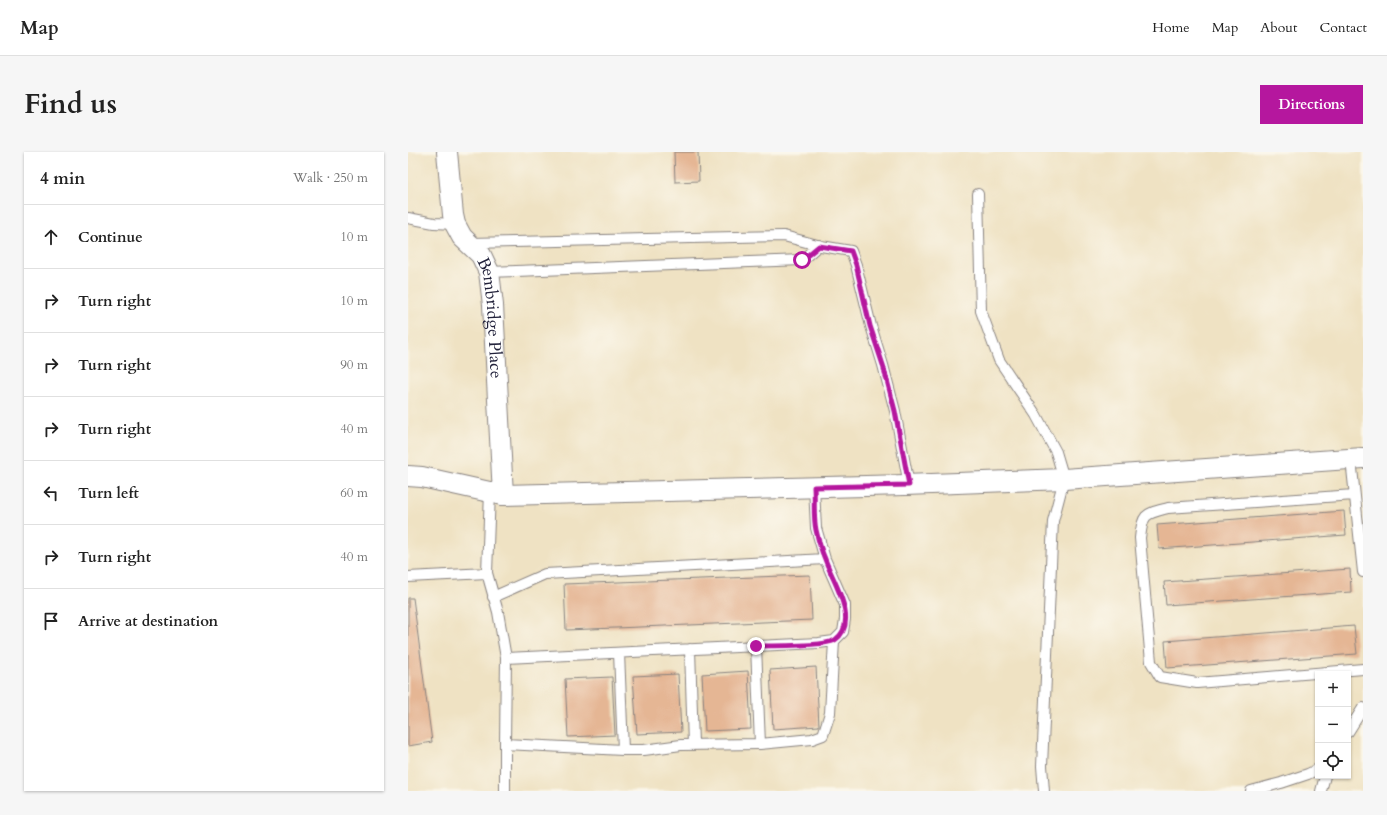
<!DOCTYPE html>
<html lang="en">
<head>
<meta charset="utf-8">
<style>
	:root { --surface:#fff; --page:#f6f6f6; --text:#222; --muted:#767676; --line:#e0e0e0; --accent:#b5179e }
	body { margin:0; font-family:Cardo,serif; background:var(--page); color:var(--text) }
	.controls { position:absolute; right:12px; bottom:12px; display:grid; overflow:hidden; border-radius:0px; box-shadow:0 1px 3px #0004 }
	.controls button { width:36px; height:36px; display:grid; place-items:center; padding:0; border:0; border-bottom:1px solid var(--line); background:var(--surface); color:var(--text); font:20px sans-serif }
	.stop { position:absolute; width:12px; height:12px; margin:-9px; border:3px solid #b5179e; border-radius:50%; background:#fff }
	.stop.end { background:#b5179e; border-color:#fff; box-shadow:0 1px 4px #0008 }
	.list { margin:0; padding:0; list-style:none }
	h2 { display:flex; justify-content:space-between; align-items:center; height:52px; margin:0; padding:0 16px; font-size:17px }
	h2 small { font-size:13px; font-weight:400; color:var(--muted) }
	.list li { display:grid; grid-template-columns:26px 1fr auto; gap:12px; align-items:center; box-sizing:border-box; height:64px; padding:0 16px; border-top:1px solid var(--line) }
	.list b { display:block; font-size:15px; white-space:nowrap }
	.list em { font-size:13px; font-style:normal; color:var(--muted) }
	.icon { flex:none; width:22px; height:22px; fill:none; stroke:currentColor; stroke-width:2; stroke-linecap:round; stroke-linejoin:round }
	.map { position:relative; flex:none; width:955px; height:639px; overflow:hidden; border-radius:0px }
	header { display:flex; align-items:center; gap:24px; box-sizing:border-box; height:56px; padding:0 20px; background:var(--surface); border-bottom:1px solid var(--line) }
	header strong { font-size:19px }
	nav { display:flex; gap:22px; margin-inline-start:auto; font-size:14px }
	.intro { display:flex; align-items:center; justify-content:space-between; box-sizing:border-box; height:96px; padding:0 24px }
	h1 { margin:0; font-size:28px }
	.button { padding:10px 18px; border-radius:0px; background:var(--accent); color:#fff; font-size:14px; font-weight:700 }
	main { display:flex; gap:24px; padding:0 24px }
	aside { flex:1; background:var(--surface); border-radius:0px; box-shadow:0 1px 3px #0004 }
	.map>svg:first-child { display:block }
	.building { fill:#e5b694 }
	.lines { fill:none; stroke-linecap:round; stroke-linejoin:round }
	.lane-casing { stroke:#88827f; stroke-width:12 }
	.street-casing { stroke:#88827f; stroke-width:22 }
	.lane { stroke:#fff; stroke-width:10 }
	.street { stroke:#fff; stroke-width:20 }
	.route { stroke:#b5179e; stroke-width:5 }
	.labels { text-anchor:middle; dominant-baseline:central; stroke-width:3; stroke-linejoin:round; paint-order:stroke }
	.street-label { font-size:17px; fill:#22223b; stroke:#fbf7ec }
</style>
</head>
<body>
<header>
<strong>Map</strong>
<nav><a>Home</a><a>Map</a><a>About</a><a>Contact</a></nav>
</header>
<div class="intro"><h1>Find us</h1><a class="button">Directions</a></div>
<main>
<aside>
<h2>4 min<small>Walk · 250 m</small></h2>
<ul class="list">
<li><svg class="icon" aria-label="ahead" viewBox="0 0 24 24"><path d="M12 20V5M6 11l6-6 6 6"/></svg><div><b>Continue</b></div><em>10 m</em></li>
<li><svg class="icon" aria-label="right" viewBox="0 0 24 24"><path d="M7 20v-9h11M14 6l5 5-5 5"/></svg><div><b>Turn right</b></div><em>10 m</em></li>
<li><svg class="icon" aria-label="right" viewBox="0 0 24 24"><path d="M7 20v-9h11M14 6l5 5-5 5"/></svg><div><b>Turn right</b></div><em>90 m</em></li>
<li><svg class="icon" aria-label="right" viewBox="0 0 24 24"><path d="M7 20v-9h11M14 6l5 5-5 5"/></svg><div><b>Turn right</b></div><em>40 m</em></li>
<li><svg class="icon" aria-label="left" viewBox="0 0 24 24"><path d="M17 20v-9H6M10 6l-5 5 5 5"/></svg><div><b>Turn left</b></div><em>60 m</em></li>
<li><svg class="icon" aria-label="right" viewBox="0 0 24 24"><path d="M7 20v-9h11M14 6l5 5-5 5"/></svg><div><b>Turn right</b></div><em>40 m</em></li>
<li><svg class="icon" aria-label="arrive" viewBox="0 0 24 24"><path d="M6 21V4h12l-3 4 3 4H6"/></svg><div><b>Arrive at destination</b></div></li>
</ul>
</aside>
<div class="map">
<svg width="955" height="639" viewBox="0 0 955 639">
	<rect width="100%" height="100%" fill="#fbf7ec"/>
	<filter id="ink" filterUnits="userSpaceOnUse"><feTurbulence type="fractalNoise" baseFrequency=".025" numOctaves="2"/><feDisplacementMap in="SourceGraphic" scale="8" xChannelSelector="R" yChannelSelector="G"/><feConvolveMatrix kernelMatrix="1 2 1 2 8 2 1 2 1" color-interpolation-filters="sRGB"/></filter>
	<filter id="wash" filterUnits="userSpaceOnUse"><feTurbulence type="fractalNoise" baseFrequency=".012" numOctaves="4" result="noise"/><feDisplacementMap in="SourceGraphic" scale="16" xChannelSelector="R" yChannelSelector="G"/><feGaussianBlur stdDeviation="0.9" result="paint"/><feColorMatrix in="noise" values="0 0 0 0 0 0 0 0 0 0 0 0 0 0 0 0 0 1.4 0 .05"/><feComposite in="paint" operator="in"/></filter>
	<g filter="url(#wash)">
		<rect width="100%" height="100%" fill="#efe2c3"/>
		<g id="blocks">
			<!-- building -->
			<path class="building" d="M266,0H290L291,29L267,30Z
				M936,359L938,383L751,397L749,373Z
				M942,417L943,440L758,453L756,430Z
				M402,423L404,468L158,478L156,432Z
				M0,446H5L24,590L0,594Z
				M946,474L949,502L759,516L757,489Z
				M408,515L411,574L365,577L362,518Z
				M340,519L343,577L297,579L294,522Z
				M270,522L273,580L229,582L225,524Z
				M204,525L207,583L160,585L157,527Z"/>
		</g>
	</g>
	<g filter="url(#ink)">
		<use href="#blocks" fill-opacity="0" stroke="#88827f" stroke-width="1"/>
		<g class="lines">
			<defs>
				<path id="lane" d="M570,42L573,159L591,208L628,263L648,300L656,327L645,369L634,614L636,639
					M0,66L26,71L47,72
					M62,91L376,84L413,94L443,99L448,113L463,174L475,213L487,259L501,333
					M81,120L394,108L411,93
					M943,307L955,420
					M946,343L760,356C737,362 735,361 732,386L743,510L752,525L789,531L955,517
					M79,421L90,460L98,506L411,491L426,489L435,480L437,467V453L417,407L408,376L406,335
					M0,425L79,421L82,340
					M85,445L137,422L417,407
					M348,494L352,592
					M282,497L285,593
					M211,501L215,598
					M940,580L955,556
					M97,592L215,598H236L273,593L352,592L404,587L415,583L422,561L426,489
					M97,639V592L98,506
					M843,639L873,631L900,622L910,617
					M913,639L917,624"/>
				<g id="street">
					<path id="s1" d="M39,0L45,63L47,72L54,85L73,103L81,120L85,153L95,343"/>
					<path d="M0,324L14,325L95,343L497,333L656,327L955,306"/>
				</g>
			</defs>
			<!-- lane casing -->
			<use href="#lane" class="lane-casing"/>
			<!-- street casing -->
			<use href="#street" class="street-casing"/>
			<!-- lane -->
			<use href="#lane" class="lane"/>
			<!-- street -->
			<use href="#street" class="street"/>
		</g>
	</g>
	<g class="lines" filter="url(#ink)">
		<!-- route -->
		<path class="route" d="M348,494C362,494 418,494 427,488C453,470 424,428 417,407C413,398 410,387 408,378C405,364 407,349 406,335L501,333L487,259L475,213L462,174L448,113L443,99L411,94L394,108"/>
	</g>
	<g class="labels">
		<!-- street labels -->
		<g class="street-label">
			<text stroke="none"><textPath href="#s1" startOffset="178">Bembridge Place</textPath></text>
		</g>
	</g>
</svg>
<div class="controls">
<button>+</button>
<button>−</button>
<button><svg class="icon" aria-label="locate" viewBox="0 0 24 24"><circle cx="12" cy="12" r="6"/><path d="M12 2v4M12 18v4M2 12h4M18 12h4"/></svg></button>
</div>
<div class="stop" style="left:394px;top:108px"></div>
<div class="stop end" style="left:348px;top:494px"></div>
</div>
</main>
</body>
</html>
